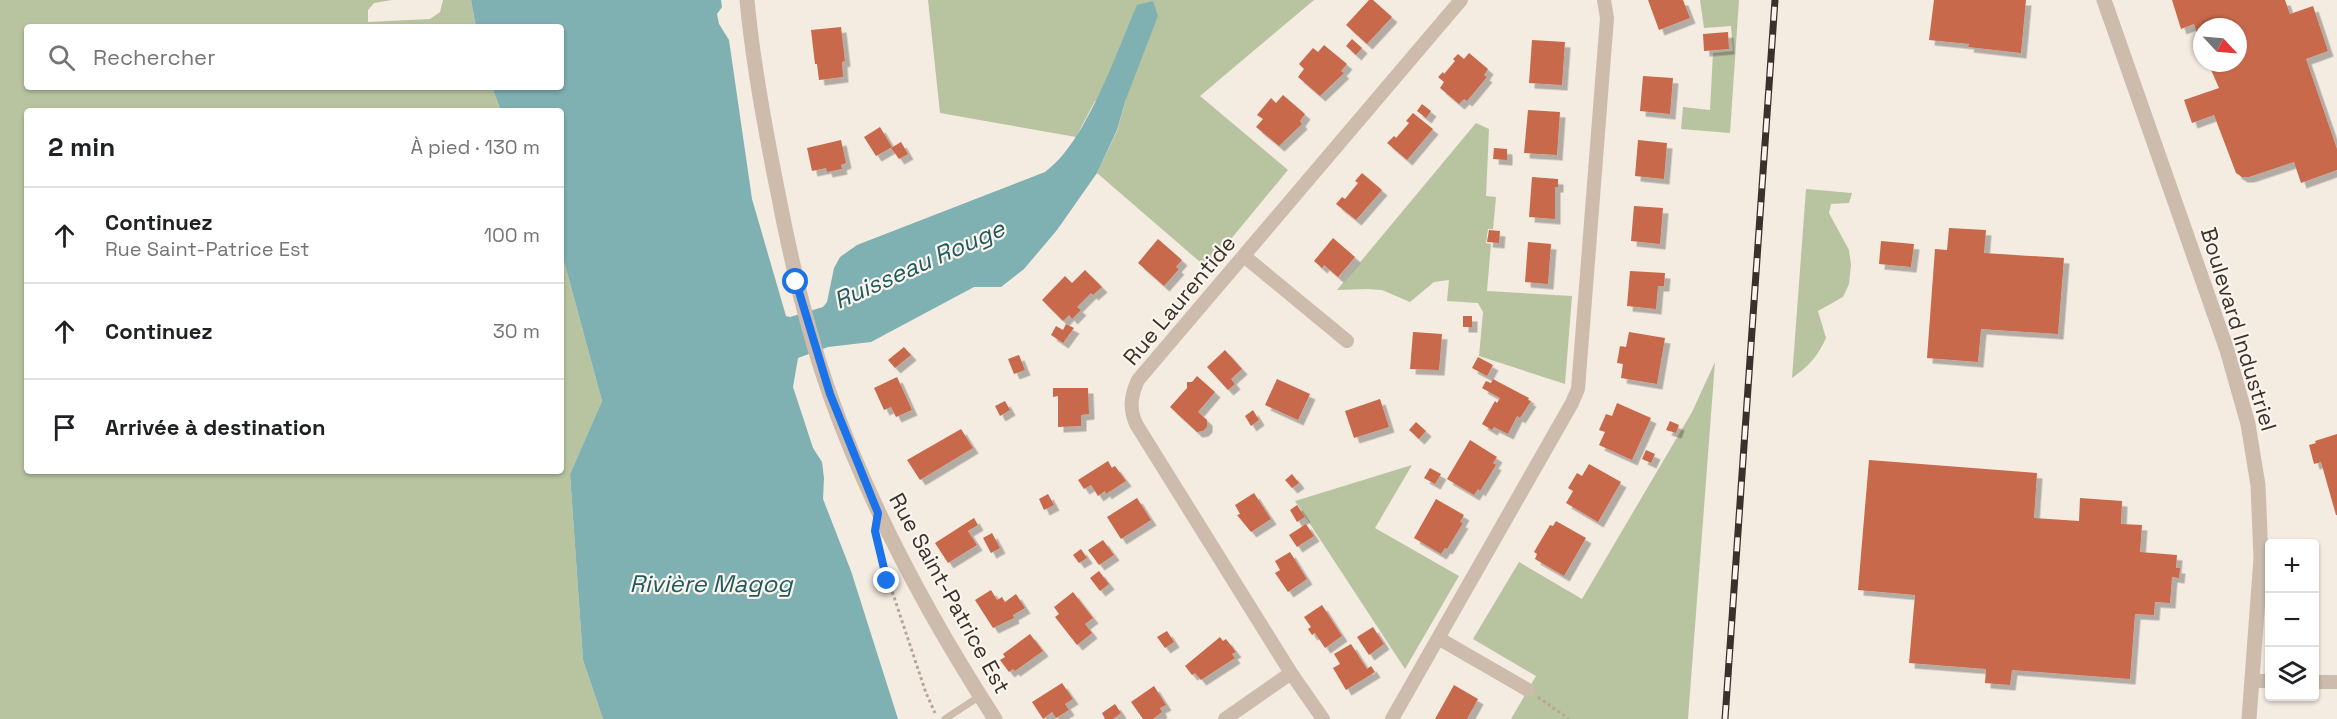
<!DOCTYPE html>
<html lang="fr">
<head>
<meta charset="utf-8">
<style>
	:root { --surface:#fff; --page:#f2f2f2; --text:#202124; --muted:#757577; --line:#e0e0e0 }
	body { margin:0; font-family:"Space Grotesk",sans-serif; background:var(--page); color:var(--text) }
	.controls { position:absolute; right:18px; bottom:18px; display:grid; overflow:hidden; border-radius:6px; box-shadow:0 2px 4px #0004 }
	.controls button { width:54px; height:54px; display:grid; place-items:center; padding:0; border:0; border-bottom:2px solid var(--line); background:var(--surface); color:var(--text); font:30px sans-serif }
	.compass { position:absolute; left:2193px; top:18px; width:54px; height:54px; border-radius:50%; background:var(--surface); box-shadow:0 2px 4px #0004; rotate:116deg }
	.stop { position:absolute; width:18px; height:18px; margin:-14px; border:4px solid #1a73e8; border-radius:50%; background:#fff }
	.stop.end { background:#1a73e8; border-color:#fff; box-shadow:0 2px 6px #0008 }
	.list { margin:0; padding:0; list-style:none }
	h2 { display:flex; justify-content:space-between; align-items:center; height:78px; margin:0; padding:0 24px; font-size:26px }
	h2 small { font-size:20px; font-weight:400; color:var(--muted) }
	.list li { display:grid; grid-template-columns:39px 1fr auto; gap:18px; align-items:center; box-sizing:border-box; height:96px; padding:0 24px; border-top:2px solid var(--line) }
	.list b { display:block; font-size:22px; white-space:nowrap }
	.list p { margin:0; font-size:20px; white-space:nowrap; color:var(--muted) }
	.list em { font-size:20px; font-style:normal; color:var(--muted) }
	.icon { flex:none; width:33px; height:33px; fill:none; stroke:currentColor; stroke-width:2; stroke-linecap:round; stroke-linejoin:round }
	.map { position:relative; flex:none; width:2337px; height:719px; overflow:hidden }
	.search { position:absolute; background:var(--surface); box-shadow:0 2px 4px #0004; left:24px; top:24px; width:540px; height:66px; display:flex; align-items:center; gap:15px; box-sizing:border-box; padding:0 21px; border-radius:6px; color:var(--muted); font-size:22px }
	.panel { position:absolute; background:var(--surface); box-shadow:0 2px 4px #0004; left:24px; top:108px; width:540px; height:366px; border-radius:6px }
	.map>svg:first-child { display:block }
	.green { fill:#b8c4a0 }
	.water { fill:#7fb0b2 }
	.building { fill:#c8694b; filter:url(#shadow) }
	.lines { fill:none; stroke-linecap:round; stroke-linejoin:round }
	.path { stroke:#b9a596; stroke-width:3; stroke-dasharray:3 3; stroke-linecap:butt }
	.service { stroke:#cdbbac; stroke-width:7 }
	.minor { stroke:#cdbbac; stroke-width:14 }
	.tertiary { stroke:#cdbbac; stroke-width:15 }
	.rail-casing { stroke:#3b302b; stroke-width:7 }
	.rail { stroke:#fbf5ee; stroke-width:4.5; stroke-dasharray:14; stroke-linecap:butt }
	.route { stroke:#1a73e8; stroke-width:8 }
	.labels { text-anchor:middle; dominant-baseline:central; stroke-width:4.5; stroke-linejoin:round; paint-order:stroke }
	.street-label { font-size:22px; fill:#3b302b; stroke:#fbf5ee }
	.water-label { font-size:24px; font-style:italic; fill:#1f5a5e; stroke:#fbf5ee }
</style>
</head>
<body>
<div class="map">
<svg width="2337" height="719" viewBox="0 0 2337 719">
	<defs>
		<filter id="shadow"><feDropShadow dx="5.5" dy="5.5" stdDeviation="0" flood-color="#0004"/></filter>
	</defs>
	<rect width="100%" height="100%" fill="#f4ebe1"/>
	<!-- green -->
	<path class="green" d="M0,0H392L374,3L368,10V22L430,19L440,12L443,0H471L476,27H27V87H492L501,111H27V471H561V250L602,401L570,474L583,660L603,719H0Z
		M928,0H1314L1200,96L1288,170L1207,268L1097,173L1117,131L1126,99L1095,101L1076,137L940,113Z
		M1700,0H1739L1730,133L1681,129L1683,107L1710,110L1713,53L1733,51L1731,26L1704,28Z
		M1476,123L1489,129L1486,196L1496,197L1493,229H1488L1486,243L1491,244L1487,291L1572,296L1565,384L1479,356L1483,312L1478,303L1447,301L1449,280L1434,282L1410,302L1382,290L1367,289L1337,290Z
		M1806,189L1852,193L1849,203L1831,204L1829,213L1849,250L1851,265L1849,284L1843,297L1818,311L1826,338C1818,356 1808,367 1792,378Z
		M1715,362L1688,719H1511L1536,676L1473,639L1519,562L1582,599L1692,412Z
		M1412,465L1375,528L1459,576L1405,669L1295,501Z"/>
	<!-- water -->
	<path class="water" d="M471,0H721L722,7L717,14L719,24L729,40L752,199L786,316L790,317L823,307L827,302L834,268L840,257L857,245L1045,172C1086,143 1117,51 1137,5L1153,1L1158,16L1126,99L1117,130L1097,173L1057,230L1024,269L1001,287H974L871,342L828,347L798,358L793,387L813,448L822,462L824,478L823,499L851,571L898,719H603L583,660L570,474L602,401L561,250V111H501L492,87H561V27H476Z"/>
	<!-- building -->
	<path class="building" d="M1369,0H1373L1392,17L1367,44L1346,25Z
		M1648,0H1683L1690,18L1659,30Z
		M1934,0H2026L2021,53L1968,47L1969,44L1929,40Z
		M2172,0H2285L2290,14L2313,6L2328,51L2306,59L2337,149V170L2301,183L2294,162L2249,177H2242L2236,173L2214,115L2192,123L2184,100L2219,88L2208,63H2238V27H2202V48L2194,24L2181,29Z
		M841,27L845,61L842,62L843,77L819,80L817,64H815L811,30Z
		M1728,32L1729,49L1704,51L1703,34Z
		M1352,39L1362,48L1356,55L1346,46Z
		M1532,40L1565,42L1562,85L1529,83Z
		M1324,45L1347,64L1341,71L1344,73L1320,96L1298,77L1304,69L1299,64L1313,48L1318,52Z
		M1469,53L1488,69L1484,75L1487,77L1467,101L1464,99L1459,104L1440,88L1444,82L1438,77L1443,72L1444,74L1455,61L1453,59L1458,54L1464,59Z
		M1643,76L1673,78L1670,114L1640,111Z
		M1283,95L1305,114L1300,121L1302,124L1279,146L1256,127L1263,119L1257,115L1271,98L1276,103Z
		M1422,104L1431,111L1426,118L1417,111Z
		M1528,110L1560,112L1557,155L1524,153Z
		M1413,113L1433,129L1407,160L1387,143L1394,136L1396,138L1409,123L1406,121Z
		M880,127L892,147L876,156L864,137Z
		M841,140L846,163L841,165L842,169L827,172L826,168L812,171L807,148Z
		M1638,140L1667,143L1664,179L1635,176Z
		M901,142L908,154L899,159L891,148Z
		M1494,148L1507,149V160L1493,159Z
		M1362,173L1382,190L1356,220L1336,204L1342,197L1345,199L1358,183L1355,181Z
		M1532,177L1558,179V187H1555V219L1529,217Z
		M1634,206L1663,208L1660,244L1631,241Z
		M1949,228L1986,230L1984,253L2064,258L2058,334L1981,329L1978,362L1927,358L1935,249L1947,250Z
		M1489,230L1500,231L1499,243L1487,242Z
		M1333,238L1355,257L1338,277L1324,265L1322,268L1314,261Z
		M1158,239L1182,260L1176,267L1179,269L1164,286L1138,263Z
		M1881,241L1914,244L1911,267L1879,264Z
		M1528,242L1551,244L1548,284L1525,282Z
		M1085,270L1102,287L1093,295L1091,293L1077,307L1081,310L1072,319L1069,315L1063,321L1042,300L1065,276L1072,283Z
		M1630,271L1665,273L1664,286H1658L1656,309L1627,306Z
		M1463,316H1472V327H1463Z
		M1066,324L1074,328L1063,343L1051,335L1056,326L1063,330Z
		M1413,332L1442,334L1439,370L1410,369Z
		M1629,332L1665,338L1657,384L1621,378L1623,364L1617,363L1620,346L1626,347Z
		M904,347L911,355L895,368L888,360Z
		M1225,350L1242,369L1231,379L1235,384L1228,390L1207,367Z
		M1019,355L1025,370L1014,374L1008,359Z
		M1478,357L1493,365L1487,376L1472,368Z
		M1197,376L1215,392L1198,412L1207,420V427L1203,431L1197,432L1170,407L1187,388V382H1192Z
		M897,377L912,410L896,417L891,407L884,410L874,388Z
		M1277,379L1310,394L1298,420L1265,405Z
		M1493,379L1529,398L1528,400L1531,401L1520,418L1517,416L1508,434L1494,427L1492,430L1482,424L1495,401L1497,403L1500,398L1482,388L1486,381L1491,383Z
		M1053,388H1088L1089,414L1081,415V426L1058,427V396L1053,397Z
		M1380,399L1389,427L1354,438L1345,411Z
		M1005,401L1010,410L1000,416L995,406Z
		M1617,403L1651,418L1632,460L1599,445L1605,432L1599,430L1606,414L1612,416Z
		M1253,410L1259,420L1251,426L1245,416Z
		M1670,421L1679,425L1676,433L1666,430Z
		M1416,422L1426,431L1419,439L1409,430Z
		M961,429L973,448L920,480L907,460Z
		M2337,434V515H2336L2321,462L2314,464L2309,445L2316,443L2315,441Z
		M1470,440L1497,457L1493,463L1496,465L1480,491L1478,489L1474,495L1447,479Z
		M1646,450L1655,454L1651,463L1642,459Z
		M1869,460L2037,473L2034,518L2079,521L2080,498L2122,501L2121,524L2142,525L2140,552L2177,555L2176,568H2180L2179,578L2172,577L2170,603L2155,602L2154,615L2135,614L2130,679L2012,670L2010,685L1985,683L1986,669L1909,663L1915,595L1858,590Z
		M1108,461L1112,468L1115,466L1126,481L1106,494L1105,491L1098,496L1091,485L1084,489L1078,480Z
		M1589,464L1621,482L1598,522L1566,503L1573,491L1568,488L1577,473L1582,476Z
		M1430,468L1441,474L1435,484L1424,478Z
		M1292,474L1299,483L1292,488L1285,480Z
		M1254,493L1271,519L1251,532L1237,515L1240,514L1235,505Z
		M1048,494L1054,505L1044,510L1039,499Z
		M1137,498L1151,520L1121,539L1107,517Z
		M1436,499L1464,515L1460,522L1463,523L1447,549L1445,548L1441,554L1414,538Z
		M1297,505L1305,517L1297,522L1290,510Z
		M974,518L978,525L968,531L977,545L948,563L935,543Z
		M1556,521L1586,538L1564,576L1535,559L1537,554L1534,552L1550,525L1553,526Z
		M1306,524L1314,536L1297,547L1289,535Z
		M992,533L1000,548L991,553L983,538Z
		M1103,540L1114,555L1099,565L1088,550Z
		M1081,549L1087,558L1079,563L1073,555Z
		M1290,552L1307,579L1288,592L1275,573L1280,570L1275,561Z
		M1099,571L1109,584L1100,591L1090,578Z
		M991,590L997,600L1002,597L1005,602L1016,594L1025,608L1013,615L1014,618L993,628L975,600Z
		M1073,592L1093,618L1085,624L1092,633L1077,645L1055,617L1059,614L1054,607Z
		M1322,605L1342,636L1325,648L1315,633L1312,635L1308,629L1311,627L1304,617Z
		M1373,627L1384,644L1369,655L1357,637Z
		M1167,631L1174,642L1165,648L1157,637Z
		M1030,634L1043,651L1015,671L1013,669L1009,672L1000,660L1005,657L1003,654Z
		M1220,637L1223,641L1226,639L1236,652L1232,654L1235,658L1201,680L1195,673L1192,675L1185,666Z
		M1351,644L1367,669L1371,666L1375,672L1346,690L1333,668L1340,664L1334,654Z
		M1062,683L1073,699L1065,704L1069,710L1056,718L1052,712L1043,719L1032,702Z
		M1454,685L1478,699L1467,719H1435Z
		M1154,686L1166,705L1160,708L1162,712L1153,719H1143L1131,702Z
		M1115,704L1121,713L1113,719H1105L1102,713Z"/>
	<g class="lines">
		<!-- path -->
		<path class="path" d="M879,552L926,693L935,713
			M1538,697L1569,719"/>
		<!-- service -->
		<path class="service" d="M945,719L980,696"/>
		<!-- minor -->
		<path class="minor" d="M1244,256L1347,341
			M1438,638L1528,690
			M2252,681H2270
			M2314,682H2337
			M1225,719L1291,673
			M1323,719L1291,673L1136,424C1129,408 1131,395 1138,380L1461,0
			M1392,719L1572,403L1578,389L1607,18L1604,0"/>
		<!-- tertiary -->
		<path class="tertiary" d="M747,0C753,65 765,129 778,193C791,261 807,330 830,395C871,510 929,617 995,719
			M2104,0L2227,350L2248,424L2258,485L2261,558L2249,719"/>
		<defs>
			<path id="rail" d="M1725,719L1775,0"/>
		</defs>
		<!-- rail casing -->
		<use href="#rail" class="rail-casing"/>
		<!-- rail -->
		<use href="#rail" class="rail"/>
	</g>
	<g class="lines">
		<!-- route -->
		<path class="route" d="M796,282L830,394L878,513L875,531L887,581"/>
	</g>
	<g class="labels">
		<!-- street labels -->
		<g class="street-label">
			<text transform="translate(1179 300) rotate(-50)">Rue Laurentide</text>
			<text transform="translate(2239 329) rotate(73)">Boulevard Industriel</text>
			<text transform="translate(950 593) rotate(61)">Rue Saint-Patrice Est</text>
		</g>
		<!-- water labels -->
		<g class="water-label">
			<text transform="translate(919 264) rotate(-24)">Ruisseau Rouge</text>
			<text x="711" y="583">Rivière Magog</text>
		</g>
	</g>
</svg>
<div class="controls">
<button>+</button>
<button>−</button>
<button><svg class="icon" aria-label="layers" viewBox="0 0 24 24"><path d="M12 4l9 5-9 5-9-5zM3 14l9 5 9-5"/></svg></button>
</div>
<svg class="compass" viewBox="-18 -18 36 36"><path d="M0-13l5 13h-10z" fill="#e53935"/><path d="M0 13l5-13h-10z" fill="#757577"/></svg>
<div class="stop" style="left:796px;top:282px"></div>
<div class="stop end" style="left:887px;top:581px"></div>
<div class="search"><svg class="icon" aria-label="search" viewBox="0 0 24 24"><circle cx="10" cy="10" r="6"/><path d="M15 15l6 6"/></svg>Rechercher</div>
<section class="panel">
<h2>2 min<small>À pied · 130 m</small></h2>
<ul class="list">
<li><svg class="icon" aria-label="ahead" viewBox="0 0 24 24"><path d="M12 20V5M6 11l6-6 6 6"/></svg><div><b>Continuez</b><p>Rue Saint-Patrice Est</p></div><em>100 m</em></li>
<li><svg class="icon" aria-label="ahead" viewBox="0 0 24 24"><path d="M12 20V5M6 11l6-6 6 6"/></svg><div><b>Continuez</b></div><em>30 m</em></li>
<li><svg class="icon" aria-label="arrive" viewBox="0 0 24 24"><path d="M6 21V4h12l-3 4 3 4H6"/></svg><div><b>Arrivée à destination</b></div></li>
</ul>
</section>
</div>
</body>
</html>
